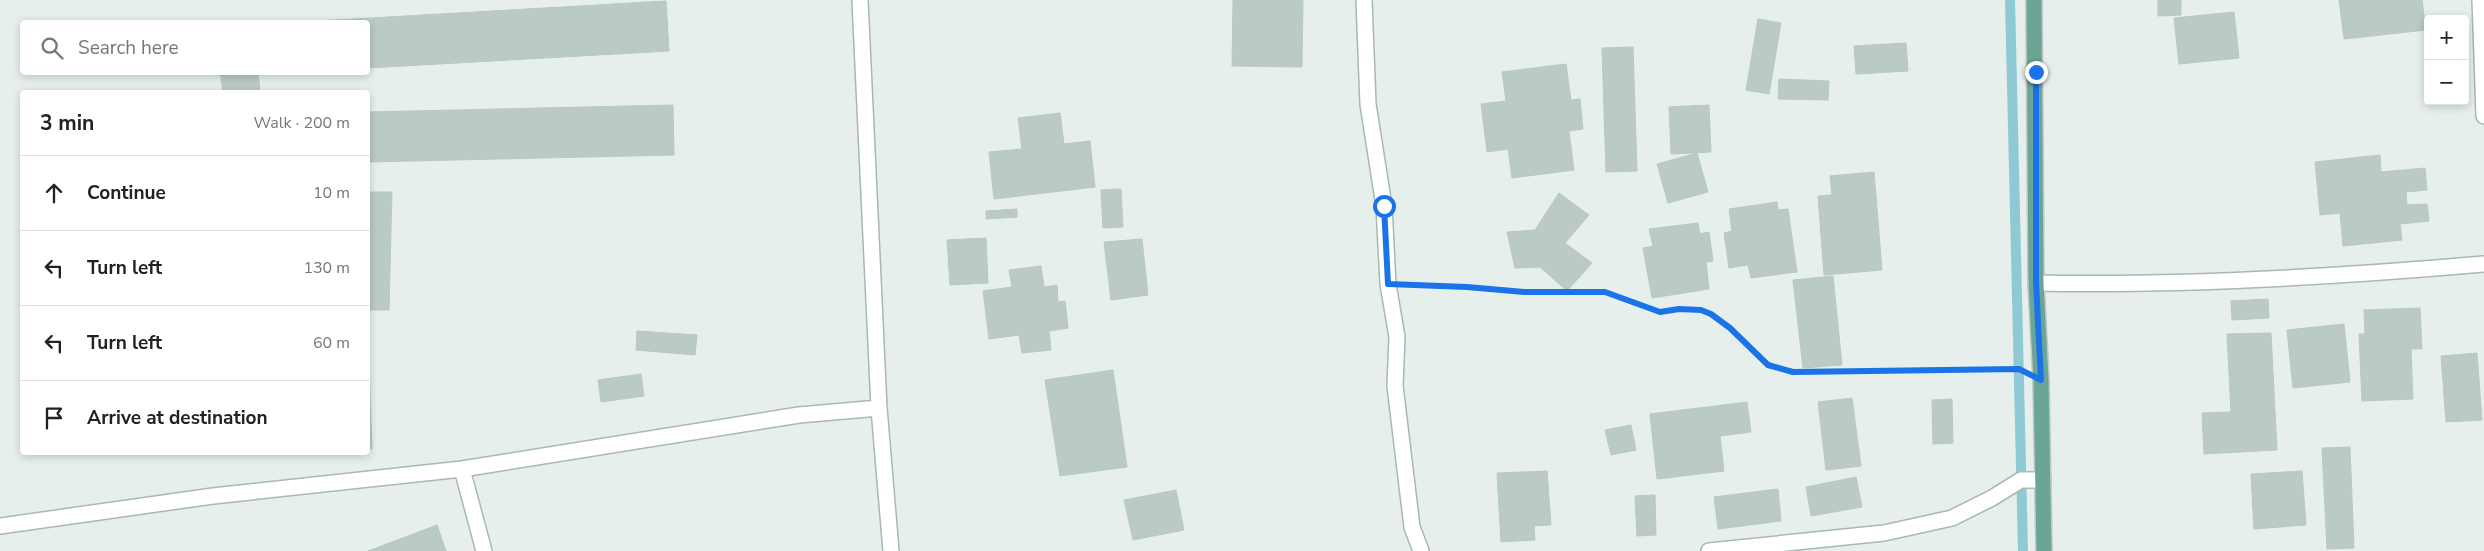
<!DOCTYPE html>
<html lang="en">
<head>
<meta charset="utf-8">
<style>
	:root { --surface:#fff; --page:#f6f6f6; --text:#222; --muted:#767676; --line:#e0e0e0 }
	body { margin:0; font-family:"Nunito Sans",sans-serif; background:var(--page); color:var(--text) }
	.controls { position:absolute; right:15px; top:15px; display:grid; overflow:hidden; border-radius:5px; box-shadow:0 2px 8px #0003 }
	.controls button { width:45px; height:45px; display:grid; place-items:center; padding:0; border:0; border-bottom:1px solid var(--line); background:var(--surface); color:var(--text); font:25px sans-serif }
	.stop { position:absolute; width:15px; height:15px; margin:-11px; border:4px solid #1a73e8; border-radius:50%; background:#fff }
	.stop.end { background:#1a73e8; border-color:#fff; box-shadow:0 1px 5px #0008 }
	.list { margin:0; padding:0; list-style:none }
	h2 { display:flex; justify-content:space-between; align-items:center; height:65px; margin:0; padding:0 20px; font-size:21px }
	h2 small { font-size:16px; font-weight:400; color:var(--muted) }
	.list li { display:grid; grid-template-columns:32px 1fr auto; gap:15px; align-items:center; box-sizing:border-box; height:75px; padding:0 20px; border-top:1px solid var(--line) }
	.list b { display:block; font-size:19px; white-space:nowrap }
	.list em { font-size:16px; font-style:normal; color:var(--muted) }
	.icon { flex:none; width:28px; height:28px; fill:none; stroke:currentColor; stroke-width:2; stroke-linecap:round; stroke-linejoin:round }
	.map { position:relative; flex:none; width:2484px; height:551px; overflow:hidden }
	.search { position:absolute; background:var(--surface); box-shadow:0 2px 8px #0003; left:20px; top:20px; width:350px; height:55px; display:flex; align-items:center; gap:12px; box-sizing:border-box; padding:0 18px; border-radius:5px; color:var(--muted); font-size:19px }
	.panel { position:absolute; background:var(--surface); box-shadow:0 2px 8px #0003; left:20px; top:90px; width:350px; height:365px; border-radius:5px }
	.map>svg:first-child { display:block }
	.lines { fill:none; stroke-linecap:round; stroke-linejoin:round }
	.stream { stroke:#8ec9d4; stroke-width:10 }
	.building { fill:#bbcac4; stroke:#b8c9c2 }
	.minor-casing { stroke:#a8b8b2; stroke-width:18 }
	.major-casing { stroke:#c2cac8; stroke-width:18 }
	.path { stroke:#86b3a5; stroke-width:3; stroke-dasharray:2.5 4; stroke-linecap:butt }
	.minor { stroke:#fff; stroke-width:15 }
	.major { stroke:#6aa596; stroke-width:15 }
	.route { stroke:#1a73e8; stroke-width:6 }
</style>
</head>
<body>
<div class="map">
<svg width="2484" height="551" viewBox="0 0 2484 551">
	<rect width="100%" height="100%" fill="#e6efeb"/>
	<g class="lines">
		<!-- stream -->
		<path class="stream" d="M2010,0L2023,551"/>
	</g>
	<!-- building -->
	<path class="building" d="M1233,0H1303L1302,67L1232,66Z
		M2158,0H2181V15L2158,16Z
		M2339,0H2422L2426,30L2344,39Z
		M666,1L669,51L368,68V22H301Z
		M2234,12L2239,58L2179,64L2174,18Z
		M1758,19L1781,23L1769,94L1746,90Z
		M1906,43L1908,71L1856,74L1854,46Z
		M1633,47L1637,171L1606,172L1602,48Z
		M1566,64L1571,100L1580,99L1583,129L1569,131L1574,170L1512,178L1508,149L1487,152L1481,104L1506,101L1502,72Z
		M220,72H258L260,92H223Z
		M1779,79L1829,81L1828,100L1778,99Z
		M673,105L674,155L368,162V112Z
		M1709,105L1711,152L1671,154L1669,107Z
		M1060,113L1064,144L1090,141L1095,187L994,199L989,152L1022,149L1018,118Z
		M1697,153L1708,192L1668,203L1657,164Z
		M2380,155L2381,172L2425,168L2427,190L2406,192L2407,205L2427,204L2429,221L2400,224L2402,240L2343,246L2340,213L2320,215L2315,162Z
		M1874,172L1882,270L1824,275L1818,196L1832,195L1830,176Z
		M1121,189L1123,227L1103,228L1101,190Z
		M368,192H392L389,310H368Z
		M1559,193L1589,215L1565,243L1592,263L1567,291L1540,267L1515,268L1507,232L1535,230Z
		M1777,202L1778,210L1788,209L1797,272L1751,278L1748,265L1729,268L1724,233L1732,231L1729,209Z
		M1017,209V217L986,219V211Z
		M1698,223L1700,234L1709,232L1713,261L1706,262L1709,289L1652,298L1643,248L1653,246L1649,229Z
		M986,238L988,283L950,285L947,240Z
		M1142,239L1148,295L1111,300L1104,242Z
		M1041,266L1044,287L1057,285L1058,302L1065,301L1068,328L1049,331L1051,350L1022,353L1019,335L989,339L983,291L1012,287L1009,270Z
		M1833,276L1842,365L1803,368L1793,280Z
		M2268,299L2269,318L2232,320L2231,301Z
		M2420,308L2422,349H2411L2413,399L2362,401L2359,334H2365L2364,310Z
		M2344,324L2350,382L2293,388L2287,330Z
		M637,331L697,335L695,355L636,350Z
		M2271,333L2277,450L2204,454L2202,413L2231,412L2227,334Z
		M368,341L372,449H368Z
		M2477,353L2482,420L2446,422L2441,356Z
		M1113,370L1127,467L1060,476L1045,380Z
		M641,374L644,396L601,402L598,380Z
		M1852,398L1861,466L1826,470L1818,402Z
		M1952,399L1953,443L1933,444L1932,400Z
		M1747,402L1751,432L1720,436L1724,471L1657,479L1650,414Z
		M1631,425L1636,450L1611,455L1605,430Z
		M2350,447L2354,548L2327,549L2322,448Z
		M1547,471L1551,525L1534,526L1535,540L1501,542L1497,473Z
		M2302,471L2306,525L2254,529L2251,474Z
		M1856,477L1862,507L1811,516L1806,487Z
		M1778,489L1781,521L1718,529L1714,497Z
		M1176,490L1184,530L1133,540L1124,500Z
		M1655,495L1656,535L1637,536L1635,496Z
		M437,525L446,551H368Z"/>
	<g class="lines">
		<defs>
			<path id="minor" d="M860,0L879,408L891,551
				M1364,0L1368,104L1384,206L1388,284L1397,337L1395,386L1412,527L1421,551
				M2480,0L2484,116
				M2036,283C2185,286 2335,277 2484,264
				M462,469L484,551
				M0,526L213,496L462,469L799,415L879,408
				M1709,551L1884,533L1952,518L1992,498L2021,480H2043"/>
			<path id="major" d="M2034,0L2036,283L2041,380L2044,551"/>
		</defs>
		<!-- minor casing -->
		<use href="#minor" class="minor-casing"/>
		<!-- major casing -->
		<use href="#major" class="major-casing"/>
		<!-- path -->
		<path class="path" d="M1415,285L1524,292H1605L1661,312L1679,309L1701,310L1711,314L1730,328L1768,365L1793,372L2015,369"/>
		<!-- minor -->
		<use href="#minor" class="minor"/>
		<!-- major -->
		<use href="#major" class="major"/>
	</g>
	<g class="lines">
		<!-- route -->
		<path class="route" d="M1384,206L1388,284L1467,287L1524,292H1605L1660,312L1679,309L1701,310L1711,314L1730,328L1768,365L1793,372L2019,369L2041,380L2036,283V72"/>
	</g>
</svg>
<div class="controls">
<button>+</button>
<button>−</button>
</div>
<div class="stop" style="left:1384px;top:206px"></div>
<div class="stop end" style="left:2036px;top:72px"></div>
<div class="search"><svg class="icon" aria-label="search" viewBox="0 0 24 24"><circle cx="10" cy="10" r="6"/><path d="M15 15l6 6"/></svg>Search here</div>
<section class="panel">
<h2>3 min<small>Walk · 200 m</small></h2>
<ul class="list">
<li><svg class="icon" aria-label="ahead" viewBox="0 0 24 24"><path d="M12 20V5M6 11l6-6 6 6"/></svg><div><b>Continue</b></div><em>10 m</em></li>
<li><svg class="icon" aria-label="left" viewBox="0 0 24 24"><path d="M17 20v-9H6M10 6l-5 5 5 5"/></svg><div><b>Turn left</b></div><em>130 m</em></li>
<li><svg class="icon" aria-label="left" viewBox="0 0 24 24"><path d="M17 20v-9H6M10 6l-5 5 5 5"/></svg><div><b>Turn left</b></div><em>60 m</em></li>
<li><svg class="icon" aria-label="arrive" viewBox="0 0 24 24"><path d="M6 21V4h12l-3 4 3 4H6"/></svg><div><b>Arrive at destination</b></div></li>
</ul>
</section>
</div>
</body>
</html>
